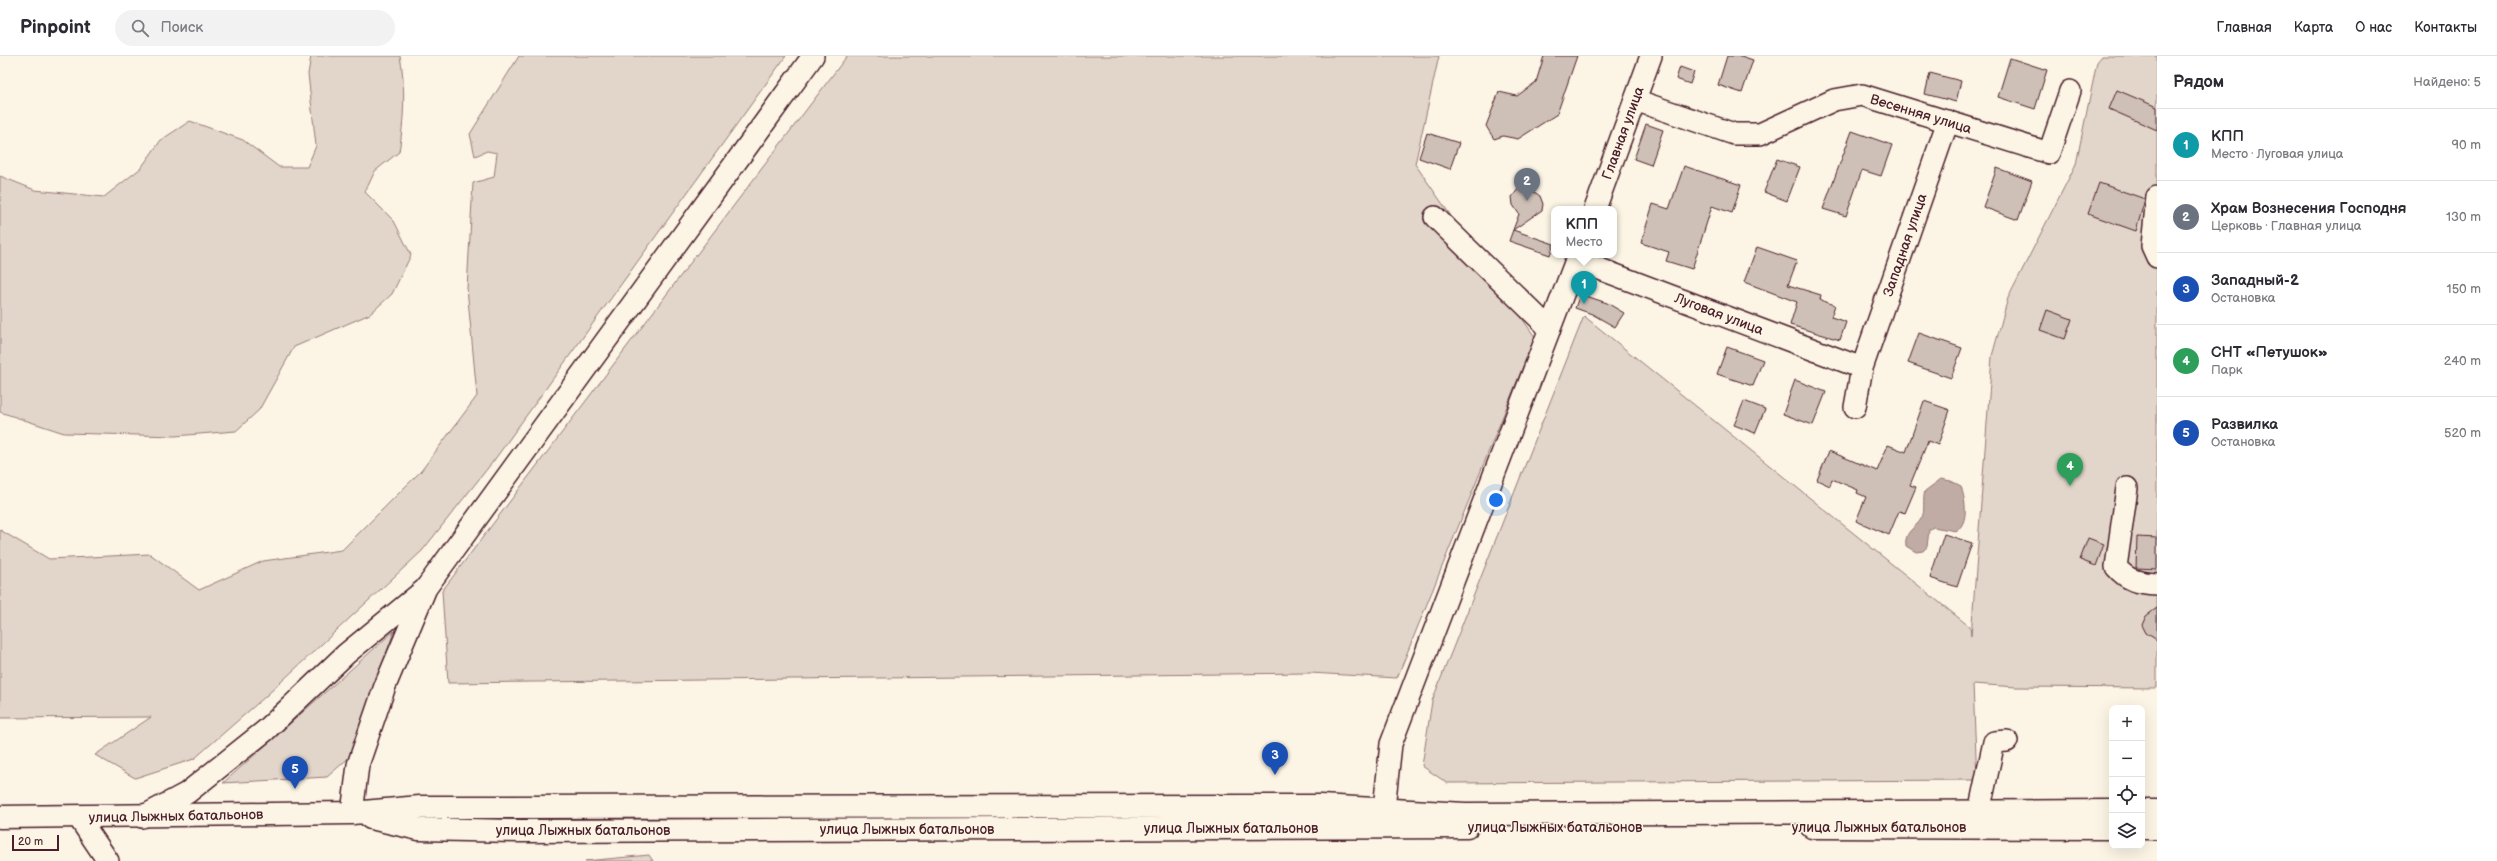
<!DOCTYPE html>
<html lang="ru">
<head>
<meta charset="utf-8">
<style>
	:root { --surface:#fff; --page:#f2f2f3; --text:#2b2b33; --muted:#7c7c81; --line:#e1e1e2; --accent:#0b8043 }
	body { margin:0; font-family:"Balsamiq Sans",sans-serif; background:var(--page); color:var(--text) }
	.controls { position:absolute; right:12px; bottom:12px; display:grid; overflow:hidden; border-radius:8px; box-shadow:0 4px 16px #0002 }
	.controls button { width:36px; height:36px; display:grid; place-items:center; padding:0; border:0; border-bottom:1px solid var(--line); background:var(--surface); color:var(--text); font:20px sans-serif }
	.scale { position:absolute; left:12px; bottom:10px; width:47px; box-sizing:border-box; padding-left:4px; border:2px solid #4a1f2b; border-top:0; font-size:11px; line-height:14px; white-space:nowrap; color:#4a1f2b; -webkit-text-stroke:3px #fcf5e5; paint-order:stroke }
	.you { position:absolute; left:1496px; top:444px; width:14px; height:14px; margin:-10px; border:3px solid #fff; border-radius:50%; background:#1a73e8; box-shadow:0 0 0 6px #1a73e833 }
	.badge { display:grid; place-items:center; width:26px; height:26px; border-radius:50%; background:var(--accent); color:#fff; font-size:13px; font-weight:700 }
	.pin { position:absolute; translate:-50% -33px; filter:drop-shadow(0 1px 2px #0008) }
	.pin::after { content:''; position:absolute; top:21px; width:14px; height:12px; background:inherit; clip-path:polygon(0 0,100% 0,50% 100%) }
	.popup { position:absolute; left:1551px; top:150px; width:66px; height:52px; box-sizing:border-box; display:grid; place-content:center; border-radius:8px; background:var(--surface); filter:drop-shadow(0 1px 3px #0005); font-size:13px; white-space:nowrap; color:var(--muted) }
	.popup b { font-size:15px; color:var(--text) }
	.popup::after { content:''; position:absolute; left:50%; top:100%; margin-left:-8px; border:8px solid transparent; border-top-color:var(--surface) }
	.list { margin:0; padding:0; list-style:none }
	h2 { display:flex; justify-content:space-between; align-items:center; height:52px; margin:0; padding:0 16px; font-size:17px }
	h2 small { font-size:13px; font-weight:400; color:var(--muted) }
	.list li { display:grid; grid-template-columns:26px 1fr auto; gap:12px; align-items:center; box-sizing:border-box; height:72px; padding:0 16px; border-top:1px solid var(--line) }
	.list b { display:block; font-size:15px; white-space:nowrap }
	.list p { margin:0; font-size:13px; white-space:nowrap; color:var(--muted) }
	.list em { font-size:13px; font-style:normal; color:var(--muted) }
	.icon { flex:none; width:22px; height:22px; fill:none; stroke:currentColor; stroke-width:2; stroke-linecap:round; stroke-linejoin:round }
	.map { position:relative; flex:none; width:2157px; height:805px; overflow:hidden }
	header { display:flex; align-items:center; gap:24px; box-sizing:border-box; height:56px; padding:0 20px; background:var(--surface); border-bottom:1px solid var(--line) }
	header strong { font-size:19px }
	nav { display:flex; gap:22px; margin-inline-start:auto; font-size:14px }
	.search { width:280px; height:36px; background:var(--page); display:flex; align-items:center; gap:10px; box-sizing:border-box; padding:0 14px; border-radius:22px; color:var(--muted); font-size:15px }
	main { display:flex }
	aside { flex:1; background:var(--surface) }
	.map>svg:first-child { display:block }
	.green { fill:#e2d5ca; stroke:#967a7a }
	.water { fill:#c0aca5; stroke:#917474 }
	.building { fill:#cfc0b7; stroke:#4a1f2b }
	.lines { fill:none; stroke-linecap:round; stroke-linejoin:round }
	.minor-casing { stroke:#4a1f2b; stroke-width:24 }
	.major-casing { stroke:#4a1f2b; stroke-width:25 }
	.minor { stroke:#fcf5e5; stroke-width:21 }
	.major { stroke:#fcf5e5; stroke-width:22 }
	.labels { text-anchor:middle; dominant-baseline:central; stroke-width:3; stroke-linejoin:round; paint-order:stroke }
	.street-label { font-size:14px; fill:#4a1f2b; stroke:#fcf5e5 }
</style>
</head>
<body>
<header>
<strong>Pinpoint</strong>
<div class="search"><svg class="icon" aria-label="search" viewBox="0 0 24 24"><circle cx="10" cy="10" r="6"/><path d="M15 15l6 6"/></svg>Поиск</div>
<nav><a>Главная</a><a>Карта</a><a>О нас</a><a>Контакты</a></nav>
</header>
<main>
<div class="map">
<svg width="2157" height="805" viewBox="0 0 2157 805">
	<rect width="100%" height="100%" fill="#fcf5e5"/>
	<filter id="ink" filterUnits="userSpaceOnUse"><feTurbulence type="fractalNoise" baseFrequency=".025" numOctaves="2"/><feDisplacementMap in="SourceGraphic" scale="8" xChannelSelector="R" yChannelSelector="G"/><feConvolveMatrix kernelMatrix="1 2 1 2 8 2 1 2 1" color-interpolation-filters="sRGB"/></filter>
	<g filter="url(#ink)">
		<!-- green -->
		<path class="green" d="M311,0H400C406,31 404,65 399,96L375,115L365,136L394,165L411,199L392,238L370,258L294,291L259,354L236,375L175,380L64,377L0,356V120L35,134L104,141L141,112L161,84L190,65L243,84L279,111H307L316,90L308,18Z
			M519,0H786L495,403L422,495L267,639L194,703L135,722L95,699L151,661L0,662V474L49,503L150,498L199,534L263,505L342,494L421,415L477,340L467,232L473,127L494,121L497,97L487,95L475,100L470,78Z
			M847,0H1439L1415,108L1535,281L1397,622L1310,617L448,627L442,535Z
			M2102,0H2157V632L2016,631L1973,628L1977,724L1447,727L1422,710L1432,645L1584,260L1970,571L1971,580L1992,300L2008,242L2076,108L2097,6Z
			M394,575L352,699L327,721L223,727Z
			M649,799L653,805H585Z"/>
		<!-- water -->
		<path class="water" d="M1941,423L1951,425L1961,430C1965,444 1970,466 1956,475L1933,471L1929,474L1927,491L1923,495L1916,496L1906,490C1904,475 1915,473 1921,463C1926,456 1922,443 1925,435Z"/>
		<!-- building -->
		<path class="building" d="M1544,0H1577L1557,58L1518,83L1503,80L1494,83L1486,70L1499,36L1517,40L1536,26Z
			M1727,0H1741L1753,4L1742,37L1718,29Z
			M2010,2L2047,14L2035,53L1998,41Z
			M1680,11L1694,16L1690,28L1676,23Z
			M1930,17L1961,25L1956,46L1925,38Z
			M2117,34L2157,51V74L2109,53Z
			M1646,68L1663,74L1651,109L1634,103Z
			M1852,75L1892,89L1881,120L1862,114L1846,160L1823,153Z
			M1427,77L1459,87L1450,113L1419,102Z
			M1777,103L1800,111L1787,145L1764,136Z
			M1684,110L1741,129L1732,157L1712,150L1692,213L1666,205L1669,196L1641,187L1653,148L1669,153Z
			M1997,112L2032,125L2018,164L1983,151Z
			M2099,127L2145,143L2136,175L2088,158Z
			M1526,130L1540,140L1543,148L1542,154L1513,174L1519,158L1513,149L1512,141L1519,132Z
			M1513,174L1554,188L1550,199L1509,185Z
			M1757,191L1797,205L1788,229L1821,239L1820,244L1835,249L1831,261L1846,266L1840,284L1790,269L1797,246L1744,226Z
			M1580,238L1607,247L1624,257L1615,271L1592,258L1575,252Z
			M2047,254L2072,263L2065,283L2040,274Z
			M1919,277L1962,292L1951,322L1908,307Z
			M1727,291L1763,304L1753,330L1717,318Z
			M1795,324L1826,336L1813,369L1783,358Z
			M1744,345L1765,353L1755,377L1734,369Z
			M1924,345L1950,354L1938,389L1928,385L1910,429L1916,431L1905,457L1899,455L1889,479L1856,465L1866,441L1857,437L1858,434L1832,423L1830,430L1817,424L1829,395L1877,415L1888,389L1906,396Z
			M1944,478L1972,487L1957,531L1930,522Z
			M2137,481L2157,482V513L2136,512Z
			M2088,482L2104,488L2096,510L2080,504Z
			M2157,552V584L2146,577L2142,569L2146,560Z"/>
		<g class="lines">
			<defs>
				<path id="minor" d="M1635,44L1734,78H1760L1834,44L1862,39L2049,97L2070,35
					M2157,141L2152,190L2157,201
					M1595,153L1651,0
					M1435,161L1550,273
					M1576,204L1862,312
					M1855,351L1862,312L1948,65
					M2127,432L2116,511C2128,525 2139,527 2157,528
					M1979,756L1994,686L2007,685
					M352,757L358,709L385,630L426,532L813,0
					M142,761L187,737L266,674L346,598L424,534
					M79,762L108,805
					M1382,771L1391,688L1578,199"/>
				<path id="major" d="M2142,755H2157
					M0,761L352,757L420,751L1320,750L1465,758L2112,755
					M371,762L419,773L520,775L1467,771
					M1812,771L2112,772
					M2142,772H2157"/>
			</defs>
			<!-- minor casing -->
			<use href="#minor" class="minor-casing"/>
			<!-- major casing -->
			<use href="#major" class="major-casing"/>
			<!-- minor -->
			<use href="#minor" class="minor"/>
			<!-- major -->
			<use href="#major" class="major"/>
		</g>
	</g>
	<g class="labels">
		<!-- street labels -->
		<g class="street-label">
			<text transform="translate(1921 58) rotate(17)">Весенняя улица</text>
			<text transform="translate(1623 77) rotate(-70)">Главная улица</text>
			<text transform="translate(1905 189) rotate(-71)">Западная улица</text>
			<text transform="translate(1719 258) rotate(21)">Луговая улица</text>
			<text transform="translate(176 760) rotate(-1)">улица Лыжных батальонов</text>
			<text x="1555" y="771">улица Лыжных батальонов</text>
			<text x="1879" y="771">улица Лыжных батальонов</text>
			<text x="1231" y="772">улица Лыжных батальонов</text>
			<text x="907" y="773">улица Лыжных батальонов</text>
			<text x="583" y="774">улица Лыжных батальонов</text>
		</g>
	</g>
</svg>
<div class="controls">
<button>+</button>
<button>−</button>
<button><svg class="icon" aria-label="locate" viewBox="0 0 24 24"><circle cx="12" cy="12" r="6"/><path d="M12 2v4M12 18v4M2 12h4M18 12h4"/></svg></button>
<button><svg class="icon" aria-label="layers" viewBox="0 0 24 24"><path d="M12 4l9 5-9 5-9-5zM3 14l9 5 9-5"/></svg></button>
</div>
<div class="scale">20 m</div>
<div class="you"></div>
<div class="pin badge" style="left:1584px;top:248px;background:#0f9aa8">1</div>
<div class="popup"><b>КПП</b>Место</div>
<div class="pin badge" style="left:1527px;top:145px;background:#6b7280">2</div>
<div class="pin badge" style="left:1275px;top:719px;background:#1a4fb4">3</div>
<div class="pin badge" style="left:2070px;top:430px;background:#2e9e5b">4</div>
<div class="pin badge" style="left:295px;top:733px;background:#1a4fb4">5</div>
</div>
<aside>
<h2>Рядом<small>Найдено: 5</small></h2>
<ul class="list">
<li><span class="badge" style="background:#0f9aa8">1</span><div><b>КПП</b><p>Место · Луговая улица</p></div><em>90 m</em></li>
<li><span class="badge" style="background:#6b7280">2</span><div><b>Храм Вознесения Господня</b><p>Церковь · Главная улица</p></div><em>130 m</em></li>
<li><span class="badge" style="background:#1a4fb4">3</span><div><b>Западный-2</b><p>Остановка</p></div><em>150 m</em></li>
<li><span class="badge" style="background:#2e9e5b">4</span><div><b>СНТ «Петушок»</b><p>Парк</p></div><em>240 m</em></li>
<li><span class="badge" style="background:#1a4fb4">5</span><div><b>Развилка</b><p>Остановка</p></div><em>520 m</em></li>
</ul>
</aside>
</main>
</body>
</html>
